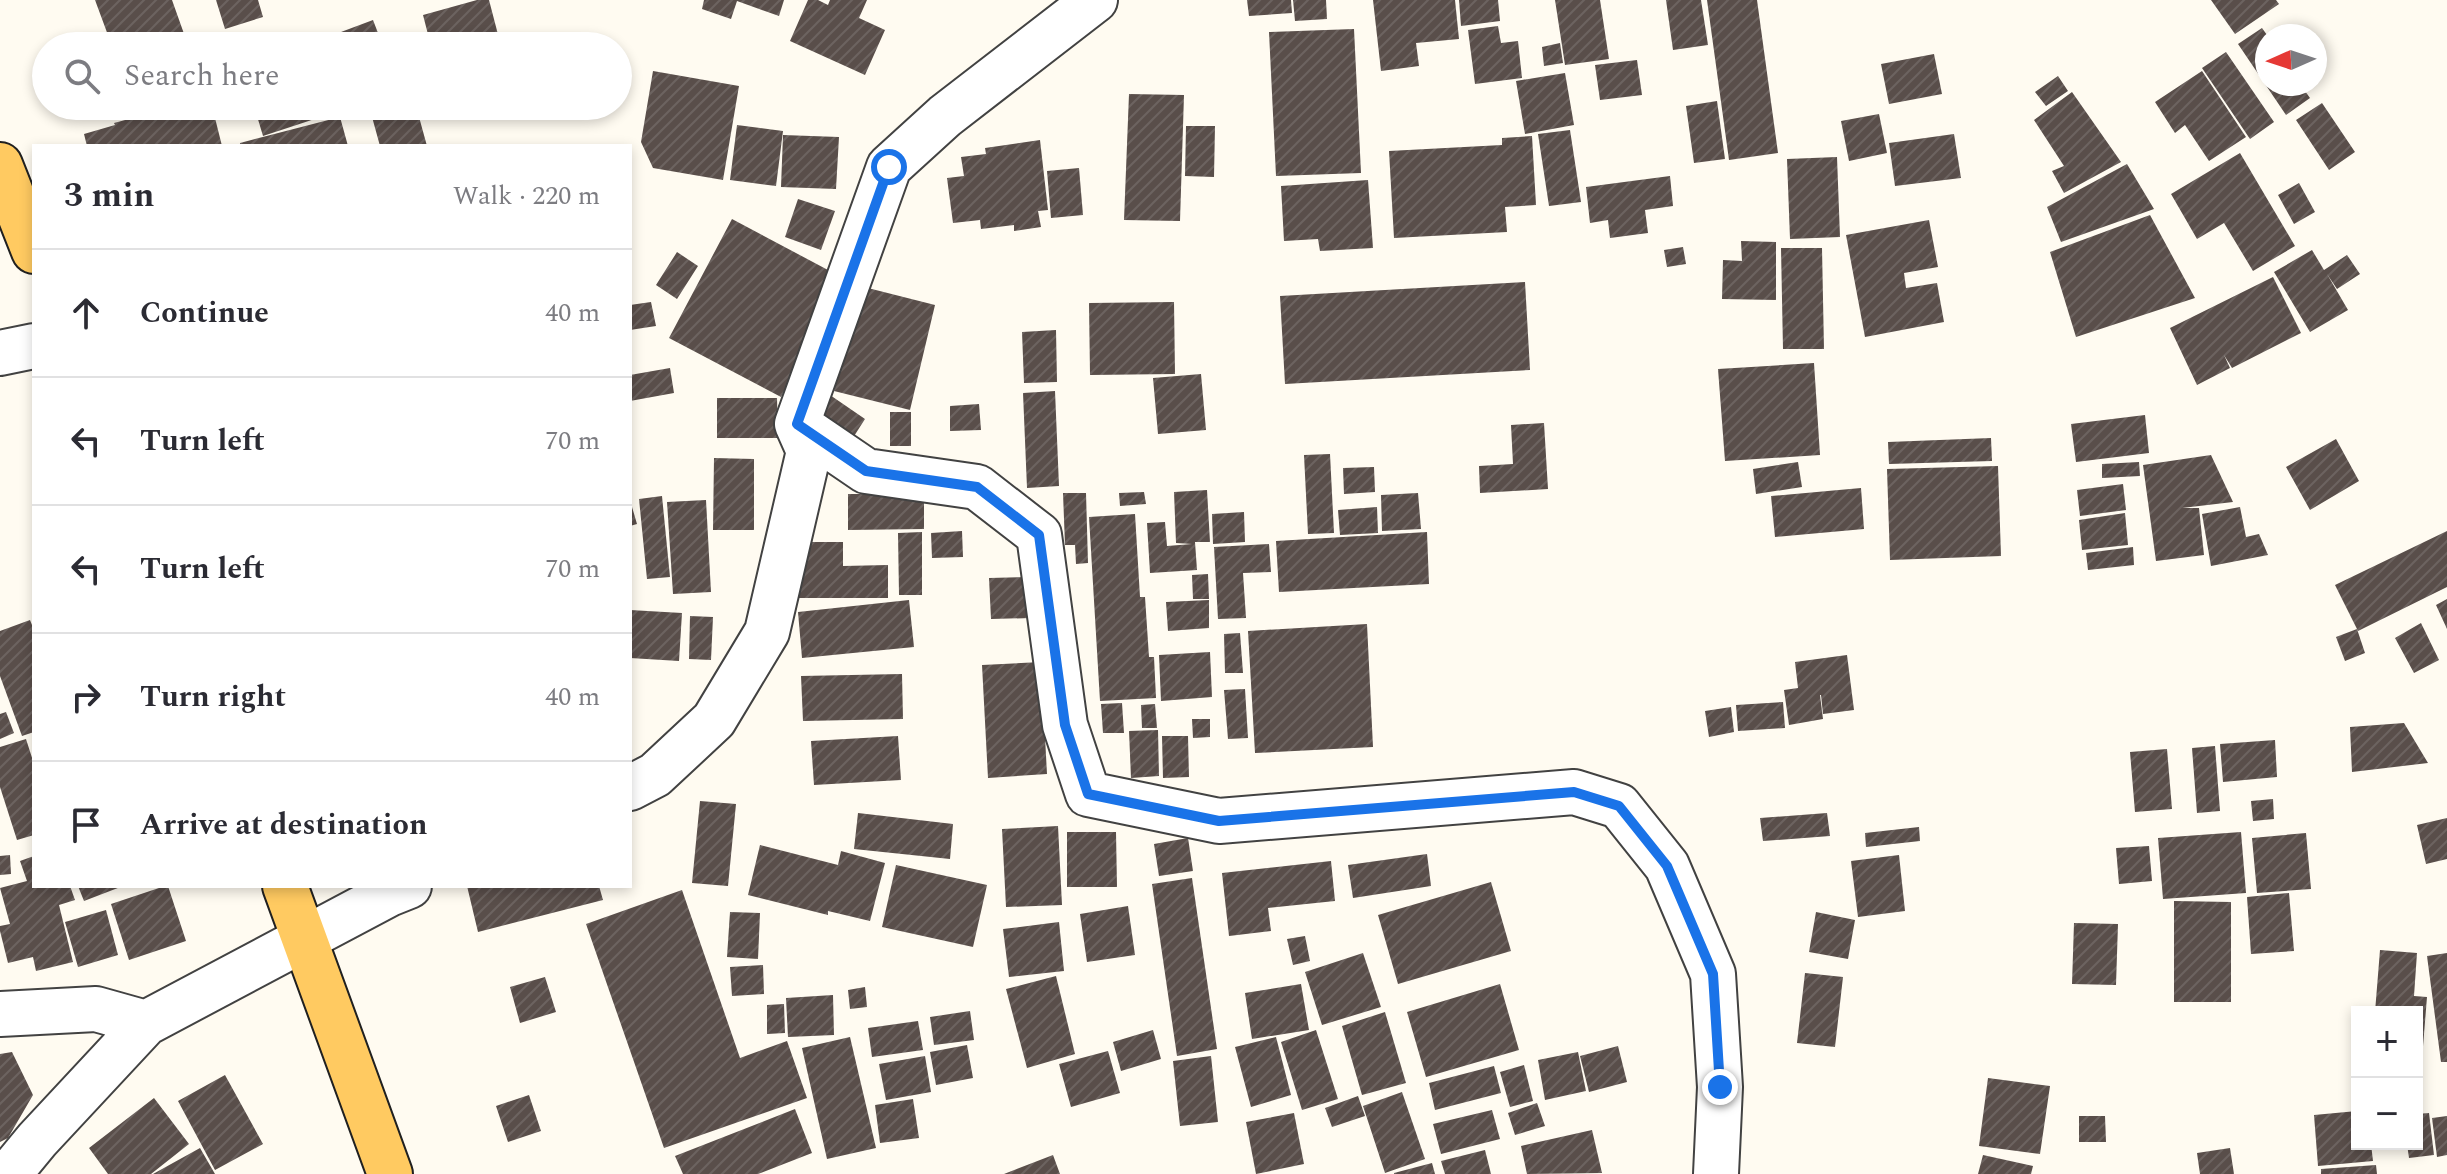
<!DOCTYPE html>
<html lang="en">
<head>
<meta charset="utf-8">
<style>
	:root { --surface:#fff; --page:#f7f7f7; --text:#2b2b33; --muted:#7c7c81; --line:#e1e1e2 }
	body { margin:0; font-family:Spectral,serif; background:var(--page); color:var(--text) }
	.controls { position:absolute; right:24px; bottom:24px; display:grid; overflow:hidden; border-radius:0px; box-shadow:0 4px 12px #0003 }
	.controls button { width:72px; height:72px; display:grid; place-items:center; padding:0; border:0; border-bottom:2px solid var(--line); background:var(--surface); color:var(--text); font:40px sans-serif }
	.compass { position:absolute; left:2255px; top:24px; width:72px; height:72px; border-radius:50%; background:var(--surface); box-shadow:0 4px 12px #0003; rotate:267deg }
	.stop { position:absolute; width:24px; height:24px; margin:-18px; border:6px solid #1a73e8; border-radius:50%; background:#fff }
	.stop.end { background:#1a73e8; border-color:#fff; box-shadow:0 2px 8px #0008 }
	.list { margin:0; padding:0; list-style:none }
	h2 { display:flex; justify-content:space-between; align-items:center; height:104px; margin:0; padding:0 32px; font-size:34px }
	h2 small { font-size:26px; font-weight:400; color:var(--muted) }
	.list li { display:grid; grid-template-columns:52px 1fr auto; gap:24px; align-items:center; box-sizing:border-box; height:128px; padding:0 32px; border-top:2px solid var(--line) }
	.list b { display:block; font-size:30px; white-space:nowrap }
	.list em { font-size:26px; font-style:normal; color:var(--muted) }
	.icon { flex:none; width:44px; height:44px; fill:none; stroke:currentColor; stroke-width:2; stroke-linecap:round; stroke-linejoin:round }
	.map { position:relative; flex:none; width:2447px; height:1174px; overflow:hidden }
	.search { position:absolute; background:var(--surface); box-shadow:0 4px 12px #0003; left:32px; top:32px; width:600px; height:88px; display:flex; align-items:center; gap:20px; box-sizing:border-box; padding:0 28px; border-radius:44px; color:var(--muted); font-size:30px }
	.panel { position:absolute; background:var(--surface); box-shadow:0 4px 12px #0003; left:32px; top:144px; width:600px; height:744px; border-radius:0px }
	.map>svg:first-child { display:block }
	.building { fill:url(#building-hatch) }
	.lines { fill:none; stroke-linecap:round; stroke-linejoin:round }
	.minor-casing { stroke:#424242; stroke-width:48 }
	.major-casing { stroke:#202020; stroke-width:48 }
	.minor { stroke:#fff; stroke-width:44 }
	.major { stroke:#ffca61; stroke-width:44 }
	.route { stroke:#1a73e8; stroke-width:10 }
</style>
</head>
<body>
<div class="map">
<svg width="2447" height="1174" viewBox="0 0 2447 1174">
	<defs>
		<pattern id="building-hatch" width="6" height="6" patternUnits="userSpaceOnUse" patternTransform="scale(2)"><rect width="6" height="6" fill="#594e4a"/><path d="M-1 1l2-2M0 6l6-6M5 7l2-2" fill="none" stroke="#6c6360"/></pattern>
	</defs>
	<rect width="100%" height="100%" fill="#fffbf1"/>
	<!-- building -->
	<path class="building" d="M95,0H172L188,45L112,46Z
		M216,0H258L263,17L225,29Z
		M477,0H489L501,46H431L423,15Z
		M704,0H784L779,16L737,1L731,19L702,9Z
		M808,0H818L828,5L830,0H867L859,18L885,30L865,75L790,41Z
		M1247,0H1291L1292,13L1249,16Z
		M1293,0H1326L1327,19L1295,21Z
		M1373,0H1455L1459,39L1416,43L1419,66L1381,71Z
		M1459,0H1498L1500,21L1461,26Z
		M1555,0H1600L1609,59L1565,65Z
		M1666,0H1701L1708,45L1673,50Z
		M1707,0H1757L1778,153L1729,160Z
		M2211,0H2276L2279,4L2235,34Z
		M373,20L383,46H358L355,37L339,43L340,46H319L317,41Z
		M1498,26L1501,43L1518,41L1522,78L1475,84L1468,30Z
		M2262,28L2267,35V84H2300L2310,98L2286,115L2238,44Z
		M1354,29L1361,173L1276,176L1269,32Z
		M1560,43L1563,63L1544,66L1542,47Z
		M2226,52L2274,122L2250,139L2202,68Z
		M1934,54L1942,94L1889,104L1881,64Z
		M1637,60L1642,95L1600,100L1595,65Z
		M653,71L739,86L723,180L653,168L641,142Z
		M2202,71L2246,137L2209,161L2185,125L2175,133L2155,102Z
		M1565,73L1574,125L1525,134L1516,81Z
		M2058,76L2068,91L2046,106L2035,92Z
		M2072,92L2121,162L2064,193L2052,171L2064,166L2034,120Z
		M1129,94L1184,95L1180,221L1124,220Z
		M1717,101L1725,159L1694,163L1686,106Z
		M2322,103L2355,152L2329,170L2296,120Z
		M177,106H212L222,146H87L84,134L115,125L114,123Z
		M254,106H337L339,111L263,136Z
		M369,106H416L427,146H380Z
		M1879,114L1887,153L1849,161L1841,121Z
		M340,117L348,146H240V143Z
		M737,125L783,131L776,186L730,180Z
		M1186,126H1215L1214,177L1185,176Z
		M1570,130L1581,202L1549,206L1538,134Z
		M1954,134L1961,178L1895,186L1889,143Z
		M783,135L839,137L836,189L781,187Z
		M1532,136L1536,205L1505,207L1507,232L1394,238L1389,151L1502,145V138Z
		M1040,140L1048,210L1038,211L1041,227L1014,231V225L981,229L980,220L953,223L947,178L964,176L961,157L986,154L985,148Z
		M2240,153L2295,246L2253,271L2224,223L2197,239L2171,194Z
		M1837,157L1840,237L1790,239L1787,159Z
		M2127,164L2154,209L2061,242L2047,207Z
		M1079,168L1083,215L1051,218L1047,171Z
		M1670,176L1673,206L1645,210L1648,233L1610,238L1608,220L1590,223L1586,187Z
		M1368,180L1373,248L1320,251L1318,239L1284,241L1281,186Z
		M2299,183L2315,212L2294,224L2278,195Z
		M798,199L835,211L821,250L785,237Z
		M2150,215L2195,298L2076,337L2050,252Z
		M732,219L843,278L781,397L669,338Z
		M1929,220L1938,267L1904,273L1906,288L1937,283L1944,322L1865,337L1846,235Z
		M1741,241L1776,242V300L1722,299L1723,260L1742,261Z
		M1683,247L1686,264L1667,267L1664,250Z
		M1781,248H1822L1824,349H1783Z
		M2312,250L2324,270L2347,255L2360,274L2337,289L2327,274L2348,310L2310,332L2274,272Z
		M677,252L698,266L677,299L656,285Z
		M2273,277L2301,333L2232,368L2224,355L2230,368L2197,385L2170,328Z
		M1525,282L1530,370L1285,384L1280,296Z
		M860,286L935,305L910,410L834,391Z
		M651,302L656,326L630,330V305Z
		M1174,302L1175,374L1090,375L1089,303Z
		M1056,330L1057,382L1024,383L1022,332Z
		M1814,363L1820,455L1725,461L1718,369Z
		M670,368L674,393L630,401V375Z
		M1201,374L1206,430L1158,434L1153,378Z
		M1055,391L1059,486L1027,488L1023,393Z
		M830,395L865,419L849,444L813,421Z
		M717,398H777L778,438H717Z
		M979,404L981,430L950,431V406Z
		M890,412H911V446H890Z
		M2145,415L2149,453L2076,462L2071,424Z
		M1544,423L1548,489L1480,493L1479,466L1513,464L1511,425Z
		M1991,438L1992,461L1889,464L1888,442Z
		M2336,439L2359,481L2310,510L2286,467Z
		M1330,454L1334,533L1308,534L1304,455Z
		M2211,455L2233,502L2182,508H2199L2204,555L2156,561L2143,465Z
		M714,458L754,459V530H713Z
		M1798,462L1802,487L1756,494L1753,469Z
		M2139,462L2140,476L2102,478V464Z
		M1998,466L2001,556L1890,560L1887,469Z
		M1374,467L1375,492L1344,494L1343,468Z
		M2123,484L2126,510L2080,516L2077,490Z
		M1861,488L1864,529L1775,537L1771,496Z
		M1207,490L1210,542H1195L1197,570L1150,573L1147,523L1165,522L1167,546L1192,544L1176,543L1174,492Z
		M1144,492L1146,504L1120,506L1119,493Z
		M1063,493H1086L1088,563L1076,564L1075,545H1065Z
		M1418,493L1421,529L1382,531L1381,495Z
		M848,494H924V529L848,530Z
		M662,496L670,577L647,579L639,499Z
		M630,500L637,524L630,526Z
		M706,500L711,592L673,594L667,502Z
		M1377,507L1378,533L1340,535L1338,510Z
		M2240,507L2246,537L2259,534L2268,555L2211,566L2202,514Z
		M1244,512L1245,542L1213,544L1212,514Z
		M2125,513L2128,545L2082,550L2079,520Z
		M1135,514L1140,597H1145L1149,657H1154L1156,698L1100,701L1089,517Z
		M962,531L963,557L932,558L931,533Z
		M2447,531V587L2358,631L2335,585Z
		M922,532V595H899L898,533Z
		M1427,532L1429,584L1279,592L1276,541Z
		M799,542H843V566L888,565V598H799Z
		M1269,544L1271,572L1243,573L1246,618L1218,619L1214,547Z
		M2133,547L2134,565L2088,570L2086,553Z
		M1208,574L1209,599H1193L1192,575Z
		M1030,577L1031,618L991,619L989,578Z
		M2447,599V629L2436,605Z
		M909,600L914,647L802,658L798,612Z
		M1209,600V628L1168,631L1166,602Z
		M630,610L682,613L679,661L630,658Z
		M690,616L713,617L711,660L689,659Z
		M30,620L34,630V732L22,736L0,676V631Z
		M2421,623L2439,660L2414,673L2395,638Z
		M1367,624L1373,747L1255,753L1248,631Z
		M2357,629L2365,653L2345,661L2336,637Z
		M1240,633L1243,673H1225L1224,634Z
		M1210,652L1212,697L1161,701L1159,655Z
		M1847,655L1854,710L1823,714L1821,695H1820L1823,719L1789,725L1784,690L1798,688L1795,662Z
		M1041,662L1047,774L988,778L982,665Z
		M902,674L903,719L803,721L801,676Z
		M1245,689L1248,738L1228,739L1224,690Z
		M1783,702L1785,728L1738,731L1736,705Z
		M1122,703L1124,733H1103L1101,704Z
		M1155,704L1157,728H1142L1141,705Z
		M1731,707L1734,732L1709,737L1705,711Z
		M6,712L14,733L0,739V714Z
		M1192,719H1210V737L1193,738Z
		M2404,723L2428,763L2352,772L2350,727Z
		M1158,730L1159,776L1131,778L1129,731Z
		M898,736L901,780L814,785L811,741Z
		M1162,736H1188L1189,777L1163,778Z
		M26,739L34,764V835L17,840L0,787V747Z
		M2275,740L2277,777L2223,782L2220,744Z
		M2215,746L2220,811L2197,813L2192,748Z
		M2167,749L2172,809L2135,812L2130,752Z
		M2273,799L2274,819L2253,821L2251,801Z
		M700,801L736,804L728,886L692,883Z
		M858,813L953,824L950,859L854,849Z
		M1827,813L1830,836L1763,841L1760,818Z
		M2447,818V859L2426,864L2417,825Z
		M1058,826L1062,905L1006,907L1002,829Z
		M1919,827L1920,841L1866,847L1865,833Z
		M1067,832H1116L1117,887H1067Z
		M2241,832L2246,893L2163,899L2158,838Z
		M2306,833L2311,889L2257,893L2252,838Z
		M1188,838L1193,871L1159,876L1154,844Z
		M760,845L838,865L841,851L885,863L870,921L828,911V915L748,895Z
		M2149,846L2152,881L2119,884L2116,848Z
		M1427,854L1431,886L1353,898L1348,865Z
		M10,855L11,874L0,875V856Z
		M1899,855L1905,911L1858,917L1851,861Z
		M34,856V886H70L75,900L59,905L73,962L36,971L33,957L8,963L0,931V926L10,924L0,888L27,881L20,861Z
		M1331,861L1335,901L1268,908L1271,931L1229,936L1222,873Z
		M896,865L987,885L973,947L882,927Z
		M1192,878L1217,1049L1177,1056L1152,884Z
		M1491,882L1511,951L1398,984L1378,915Z
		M78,886H123L84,901Z
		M165,886H168L186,941L129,960L111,904Z
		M467,886H599L603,900L478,932Z
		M682,890L740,1058L787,1041L807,1098L664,1148L586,924Z
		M2289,893L2294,951L2251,954L2247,897Z
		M2174,901L2231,902V1002H2174Z
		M1128,906L1135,955L1087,962L1080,914Z
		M106,910L118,955L78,967L65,922Z
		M730,912L760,913L758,959L727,957Z
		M1816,912L1855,920L1848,959L1809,952Z
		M1059,922L1064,971L1009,977L1003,929Z
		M2074,923L2118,924L2116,985L2072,984Z
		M1305,936L1310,961L1293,965L1287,939Z
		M2380,950L2417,953L2414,996L2427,997L2421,1071H2417V1012H2375Z
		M1363,953L1381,1007L1322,1025L1305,972Z
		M2447,953V1062H2441L2427,956Z
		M763,965L764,994L732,996L730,967Z
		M1805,973L1843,977L1835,1047L1797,1043Z
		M1056,976L1075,1054L1027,1068L1006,989Z
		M545,977L556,1012L520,1023L510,987Z
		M1301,984L1309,1030L1252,1039L1245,993Z
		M1500,984L1519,1050L1426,1077L1407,1012Z
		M865,987L867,1007L850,1009L848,990Z
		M833,995L834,1035L788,1037L786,998Z
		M784,1004L785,1033L767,1034V1005Z
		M970,1011L974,1040L934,1045L930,1017Z
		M1385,1012L1406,1083L1362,1095L1342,1026Z
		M918,1021L923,1050L872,1057L868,1028Z
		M1153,1030L1161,1059L1121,1071L1113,1042Z
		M1316,1030L1338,1099L1302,1110L1281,1042Z
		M850,1037L876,1148L827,1159L802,1048Z
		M1276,1037L1291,1095L1251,1107L1235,1047Z
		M967,1045L973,1078L936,1085L930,1052Z
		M1618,1046L1627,1082L1589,1092L1580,1056Z
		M1108,1051L1120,1093L1071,1107L1059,1064Z
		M12,1052L33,1095L8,1138L0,1142V1054Z
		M1578,1052L1586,1091L1545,1100L1538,1060Z
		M925,1056L931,1092L886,1100L879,1064Z
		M1211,1056L1218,1122L1180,1126L1173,1061Z
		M1524,1065L1533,1101L1510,1107L1500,1072Z
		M1494,1066L1501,1093L1435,1110L1429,1083Z
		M225,1075L263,1144L215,1170L178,1101Z
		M1988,1078L2050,1086L2040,1154L1979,1146Z
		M1402,1092L1425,1159L1385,1173L1363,1106Z
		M529,1095L541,1131L508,1142L496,1106Z
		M1358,1096L1365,1116L1332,1127L1325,1108Z
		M154,1098L189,1144L151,1174H108L89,1148Z
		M913,1099L919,1138L880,1143L875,1105Z
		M1537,1103L1545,1126L1515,1135L1508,1113Z
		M795,1109L812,1153L758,1174H683L675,1156Z
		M1492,1110L1500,1139L1441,1154L1433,1124Z
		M2357,1111V1144H2371L2373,1161L2318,1166L2314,1115Z
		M1294,1113L1304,1164L1256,1174L1246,1122Z
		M2429,1113L2434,1155L2409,1158L2407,1144H2417V1114Z
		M2079,1116H2105L2106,1142H2079Z
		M2447,1116V1155L2437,1157L2432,1118Z
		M1592,1130L1602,1173L1527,1174L1521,1146Z
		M200,1148L215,1174H153Z
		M2230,1148L2234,1174H2200L2197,1153Z
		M1485,1150L1491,1174H1445L1441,1161Z
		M1053,1155L1060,1174H1004Z
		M1983,1155L2033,1166L2031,1174H1978Z
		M1432,1163L1435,1174H1394V1173Z
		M2376,1165L2377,1174H2321V1169Z"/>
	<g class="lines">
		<defs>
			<path id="minor" d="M0,353L34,346
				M797,424L866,471L977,487L1039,535L1065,725L1088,794L1219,821L1574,792L1619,806L1667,866L1713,974L1720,1087L1716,1174
				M630,788L655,775L714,720L767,632L809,451L797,424L889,167L945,116L1095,0
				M0,1014L96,1009L146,1023
				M9,1174L37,1140L146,1023L389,894L409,886"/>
			<path id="major" d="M0,165L34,251
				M285,886L390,1174"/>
		</defs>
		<!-- minor casing -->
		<use href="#minor" class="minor-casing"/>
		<!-- major casing -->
		<use href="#major" class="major-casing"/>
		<!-- minor -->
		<use href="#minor" class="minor"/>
		<!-- major -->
		<use href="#major" class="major"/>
	</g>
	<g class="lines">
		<!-- route -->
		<path class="route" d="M889,167L797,424L866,471L977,487L1039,535L1065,725L1088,794L1219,821L1574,792L1619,806L1667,866L1713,974L1720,1087"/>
	</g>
</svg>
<div class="controls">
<button>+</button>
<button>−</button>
</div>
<svg class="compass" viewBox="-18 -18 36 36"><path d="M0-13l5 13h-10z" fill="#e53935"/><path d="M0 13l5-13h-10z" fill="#7c7c81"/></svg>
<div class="stop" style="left:889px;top:167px"></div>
<div class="stop end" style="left:1720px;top:1087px"></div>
<div class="search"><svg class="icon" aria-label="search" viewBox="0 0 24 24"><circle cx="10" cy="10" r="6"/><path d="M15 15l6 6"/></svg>Search here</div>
<section class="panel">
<h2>3 min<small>Walk · 220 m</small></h2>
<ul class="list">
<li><svg class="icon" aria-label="ahead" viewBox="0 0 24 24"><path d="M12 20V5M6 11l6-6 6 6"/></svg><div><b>Continue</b></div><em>40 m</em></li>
<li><svg class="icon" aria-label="left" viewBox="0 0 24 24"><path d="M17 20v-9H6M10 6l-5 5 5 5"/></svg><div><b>Turn left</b></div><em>70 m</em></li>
<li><svg class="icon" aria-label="left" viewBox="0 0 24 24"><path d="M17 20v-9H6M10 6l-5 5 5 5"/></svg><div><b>Turn left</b></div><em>70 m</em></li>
<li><svg class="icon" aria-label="right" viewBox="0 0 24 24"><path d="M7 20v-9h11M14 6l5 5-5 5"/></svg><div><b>Turn right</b></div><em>40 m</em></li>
<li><svg class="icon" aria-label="arrive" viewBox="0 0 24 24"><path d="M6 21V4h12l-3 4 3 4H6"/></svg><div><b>Arrive at destination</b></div></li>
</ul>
</section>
</div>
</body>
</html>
